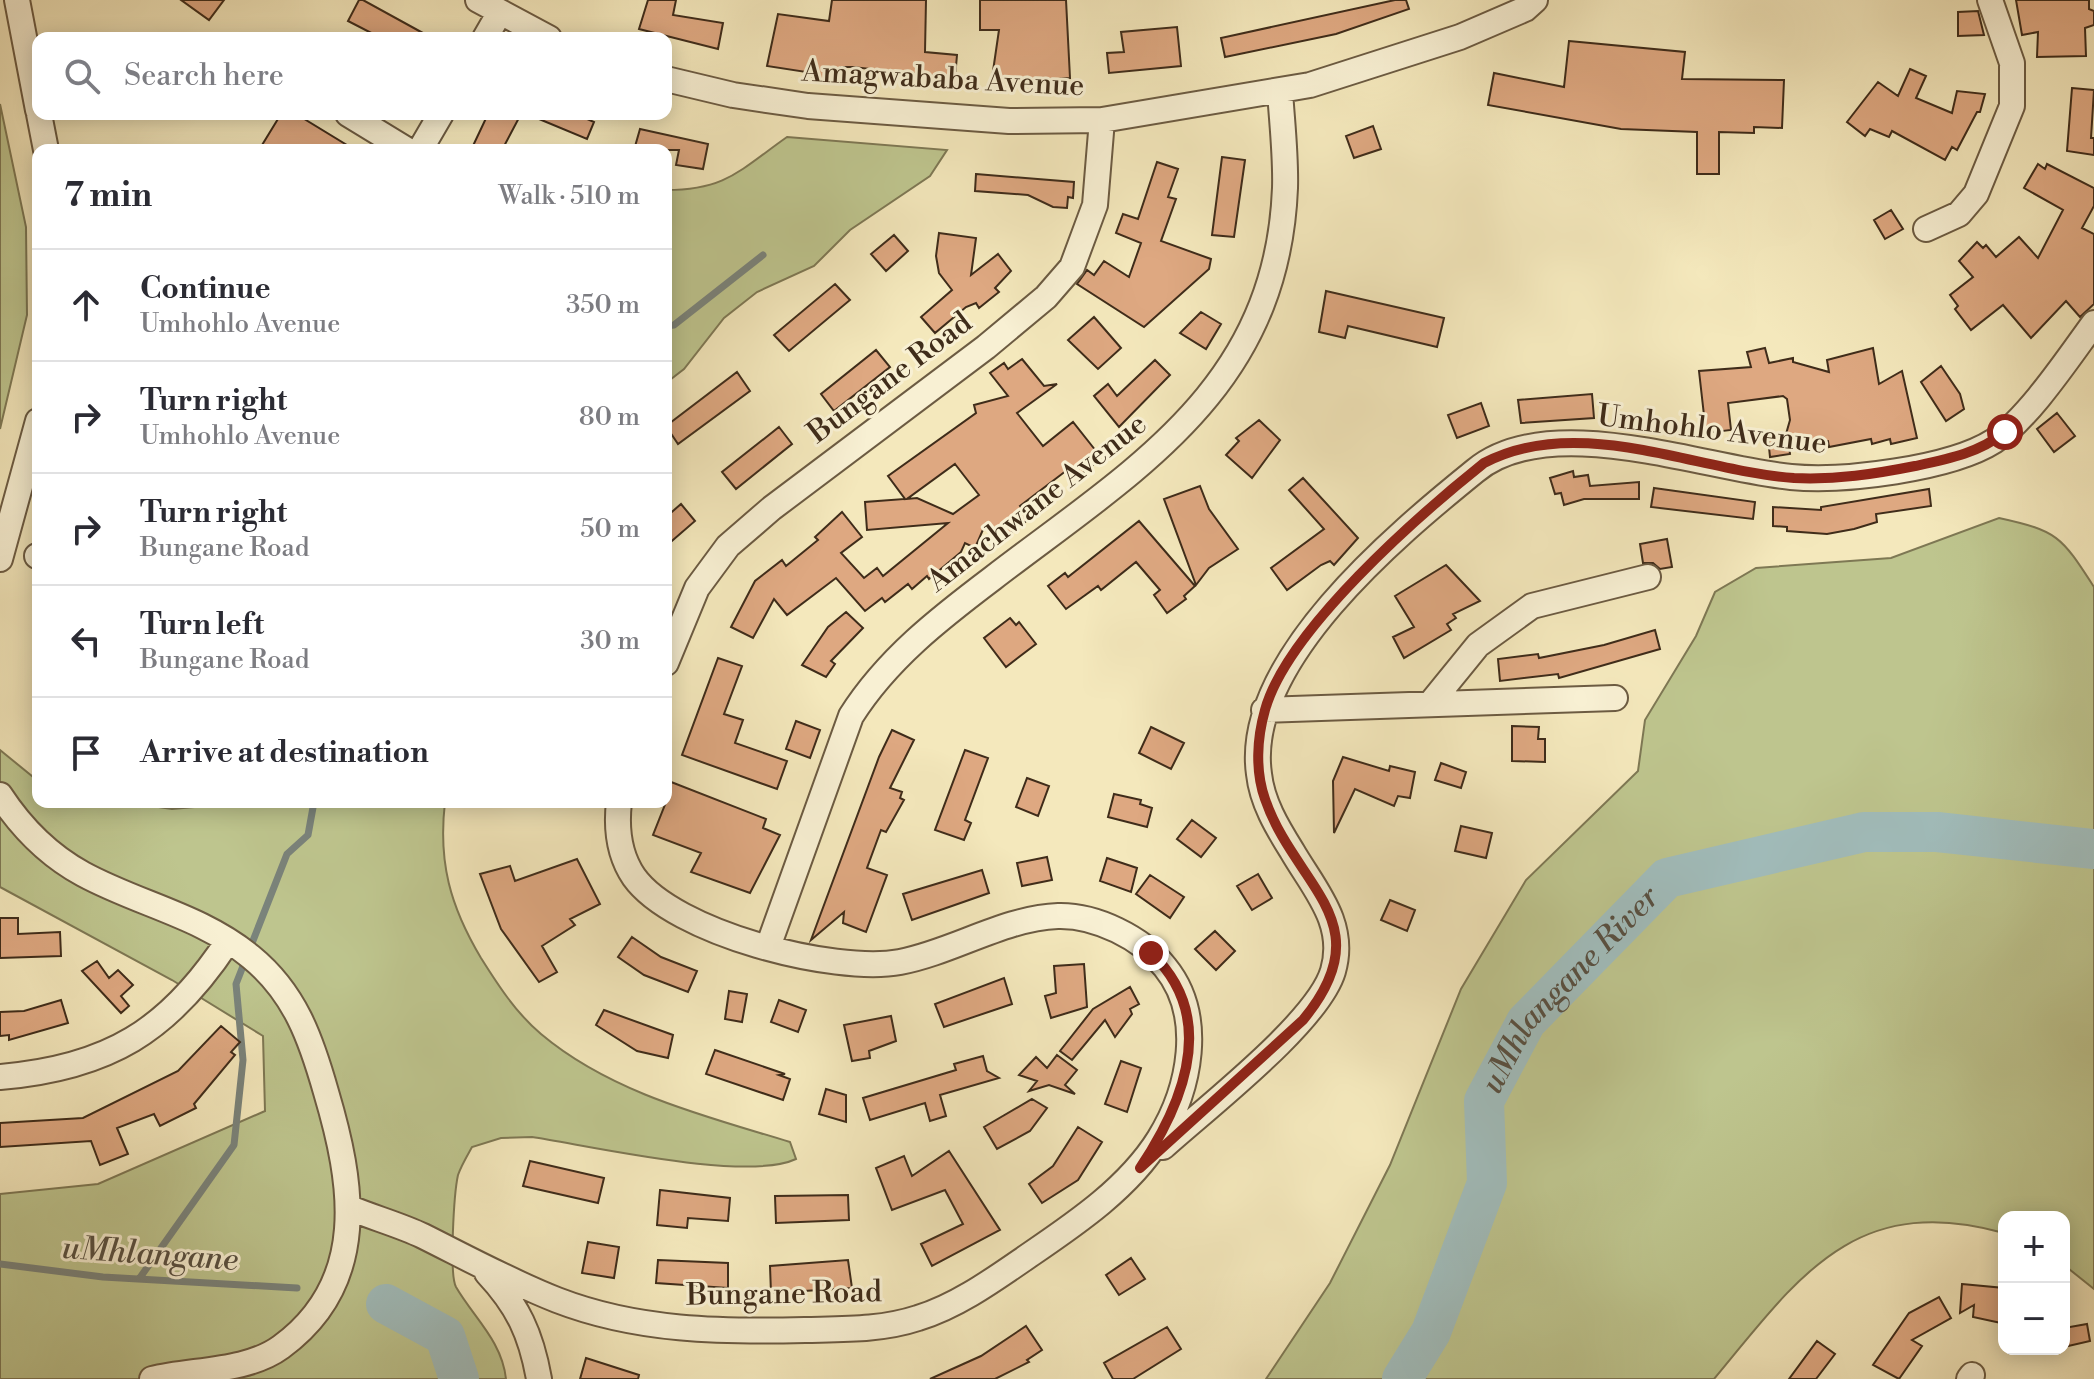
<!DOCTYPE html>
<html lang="en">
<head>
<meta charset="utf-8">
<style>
	:root { --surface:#fff; --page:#f7f7f7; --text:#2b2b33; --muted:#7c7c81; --line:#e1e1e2 }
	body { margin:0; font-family:"Libre Bodoni",serif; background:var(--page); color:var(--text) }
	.controls { position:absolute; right:24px; bottom:24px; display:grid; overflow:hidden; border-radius:16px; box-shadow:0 4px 20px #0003 }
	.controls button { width:72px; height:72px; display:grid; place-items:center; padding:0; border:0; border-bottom:2px solid var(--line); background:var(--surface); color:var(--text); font:40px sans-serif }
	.stop { position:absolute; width:24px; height:24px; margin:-18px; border:6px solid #8f2418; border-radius:50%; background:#fff }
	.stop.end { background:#8f2418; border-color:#fff; box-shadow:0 2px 8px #0008 }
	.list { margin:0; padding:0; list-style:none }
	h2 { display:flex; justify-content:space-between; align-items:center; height:104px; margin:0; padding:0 32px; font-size:34px }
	h2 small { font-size:26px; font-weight:400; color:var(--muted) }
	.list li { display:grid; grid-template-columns:52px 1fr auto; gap:24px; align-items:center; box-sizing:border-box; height:112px; padding:0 32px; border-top:2px solid var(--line) }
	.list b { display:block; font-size:30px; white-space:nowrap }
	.list p { margin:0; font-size:26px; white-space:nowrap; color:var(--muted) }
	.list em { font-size:26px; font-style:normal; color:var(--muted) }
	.icon { flex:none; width:44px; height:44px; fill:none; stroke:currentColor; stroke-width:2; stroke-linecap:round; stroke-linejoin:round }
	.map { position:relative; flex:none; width:2094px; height:1379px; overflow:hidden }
	.search { position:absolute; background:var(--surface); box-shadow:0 4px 20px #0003; left:32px; top:32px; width:640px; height:88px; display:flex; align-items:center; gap:20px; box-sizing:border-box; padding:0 28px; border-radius:16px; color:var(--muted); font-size:30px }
	.panel { position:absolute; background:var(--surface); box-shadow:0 4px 20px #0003; left:32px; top:144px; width:640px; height:664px; border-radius:16px }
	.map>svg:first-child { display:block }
	.green { fill:#bec58e; stroke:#7e7854; stroke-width:2 }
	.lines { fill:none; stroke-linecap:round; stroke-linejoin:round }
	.stream { stroke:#7a837b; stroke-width:7 }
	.river { stroke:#a1bdbc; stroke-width:40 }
	.building { fill:#dea881; stroke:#3f2c1a; stroke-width:2; fill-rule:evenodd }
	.minor-casing { stroke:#6c5b42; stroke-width:28 }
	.minor { stroke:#f8f0d3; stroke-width:24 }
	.route { stroke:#8f2418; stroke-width:10 }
	.labels { text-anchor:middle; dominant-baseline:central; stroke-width:6; stroke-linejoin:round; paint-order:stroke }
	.street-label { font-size:30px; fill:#3f2c1a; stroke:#f8f0d3 }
	.water-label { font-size:32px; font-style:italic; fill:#585042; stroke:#f8f0d3 }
</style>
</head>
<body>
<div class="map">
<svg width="2094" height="1379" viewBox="0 0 2094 1379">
	<rect width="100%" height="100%" fill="#f4e8bc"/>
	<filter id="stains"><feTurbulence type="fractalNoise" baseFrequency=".0025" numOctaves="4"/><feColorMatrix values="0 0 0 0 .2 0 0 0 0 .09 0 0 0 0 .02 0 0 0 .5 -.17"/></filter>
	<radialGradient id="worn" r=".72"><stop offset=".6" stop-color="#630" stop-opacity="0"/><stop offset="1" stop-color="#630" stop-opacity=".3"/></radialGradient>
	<!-- green -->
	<path class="green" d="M0,104L26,227L27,315L0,429Z
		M787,137L947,150L930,176L850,230L814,266L757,292L724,318L684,369L666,383V190C726,190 740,170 787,137Z
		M1999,518C2058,531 2061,536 2094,587V1289L2064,1265V1217H2004V1233C1854,1191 1798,1278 1714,1379H1266L1330,1283L1390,1165L1461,989L1526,880L1638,771L1645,720L1696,636L1715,592L1756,568L1891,558Z
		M0,750L38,781V802H124L172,809L251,802H445C438,862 450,906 481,958C498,985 516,1013 541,1034C611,1093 705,1116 790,1142L796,1159C747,1182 591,1146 532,1137L501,1138L472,1147C467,1156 461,1166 458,1175C454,1193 449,1274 456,1287C474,1318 502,1341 506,1379H0V1194L98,1184L265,1111L263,1036L172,980L0,887Z"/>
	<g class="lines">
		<!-- stream -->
		<path class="stream" d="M666,326L674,325L763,255
			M0,1264L103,1277L297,1288
			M139,1279L234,1145L243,1060L236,984L287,854L308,835L314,802"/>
		<!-- river -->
		<g class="river">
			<path d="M386,1304L445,1336L459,1379"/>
			<path id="s1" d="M1402,1379L1431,1332L1487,1183L1484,1101L1526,1022L1667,878L1864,832H1937L2094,849"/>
		</g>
	</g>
	<!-- building -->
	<path class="building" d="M181,0H224L209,20Z
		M359,0H363L432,38H381L348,21Z
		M648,0H676L673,15L723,23L718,49L639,29Z
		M832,0H926L925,52L957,55L955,78L852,67H841L839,84L812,81L813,73L767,66L778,14L829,21Z
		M980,0H1066L1070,78L1021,82L992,78L999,30H980Z
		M1395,0H1406L1409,9L1336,34L1225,57L1221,38Z
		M2016,0H2089V9L2094,11V25L2085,28L2086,56L2037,57L2038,32L2022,35Z
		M1978,11L1984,35L1958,36V12Z
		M1177,27L1181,66L1109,73L1107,53L1124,52L1121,32Z
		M1569,41L1685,52L1682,79L1784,80L1782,128L1754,127V133L1719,132V174H1697V132L1621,129L1488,105L1494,73L1564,87Z
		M1910,69L1926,76L1916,98L1952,113L1957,91L1985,94L1980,112H1977L1957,150L1952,147L1945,160L1892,131L1889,137L1870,129L1865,136L1847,122L1878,82L1898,96Z
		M2072,88L2094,90L2091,138H2094V155L2067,151Z
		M281,114H296L355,150H259Z
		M488,114H521L502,150H471Z
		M527,114H576L594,122L587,139Z
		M1373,126L1381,149L1354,158L1346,136Z
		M640,129L708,144L703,169L676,165L679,150H634Z
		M1222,157L1245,160L1234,237L1212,235Z
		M1157,162L1178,169L1168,197L1176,199L1161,241L1211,259L1209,269L1144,327L1077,284L1087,270L1094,275L1104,261L1129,277L1141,243L1116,233L1123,214L1138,219Z
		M2038,164L2045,169L2047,164L2094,188V206L2082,228L2094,234V304L2080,317L2066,301L2031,338L2003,305L1971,330L1955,309L1958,306L1950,295L1973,277L1959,261L1977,242L1983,248L1986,245L1996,257L2019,237L2038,258L2063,210L2024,188Z
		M976,174L1074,182L1073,198L1068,197L1067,208L1053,207L1028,195L975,191Z
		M1891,210L1903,229L1885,239L1874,220Z
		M939,233L976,238L971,275L998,254L1011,271L995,288L999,292L979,308L976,303L966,307L935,333L921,317L952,290L939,273L936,256Z
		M894,235L908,251L886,271L871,254Z
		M835,284L850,300L789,351L774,335Z
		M1326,291L1444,318L1437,347L1348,326L1345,338L1319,332Z
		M1201,312L1221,324L1206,349L1180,333Z
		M1094,317L1121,348L1098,369L1068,340Z
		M1765,348L1769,363L1793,358V362L1829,372L1827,360L1873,348L1879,384L1902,371L1917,438L1891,444L1890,439L1872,444L1871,439L1829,447L1828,441L1789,446L1790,454L1770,457L1768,437L1786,434L1790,420L1787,399L1783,396L1728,403L1731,430L1706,433L1699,371L1751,367L1747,352Z
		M876,350L890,367L834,411L821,394Z
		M1022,359L1044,386L1057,384L1017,413L1043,446L1073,422L1096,451L1088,458L1093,465L1079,476L1071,467L1020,506L1029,519L998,542L985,525L975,548L965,543L961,552L929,579L927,576L912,589L908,584L885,602L882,598L865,611L836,578L787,615L774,599L753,638L731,627L755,581L782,560L786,566L818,540L815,537L842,512L862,537L841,553L864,578L877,568L883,576L948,523L867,530L865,502L905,499L888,476L976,413L974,405L1008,396L990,373L1004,363L1008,369ZM955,464L979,495L953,514L917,498L907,499Z
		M1155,360L1170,375L1119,427L1094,396L1108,384L1117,396Z
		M1941,366L1960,394L1964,409L1946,421L1921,382Z
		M737,372L750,391L678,444L666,426Z
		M1592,394L1594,418L1521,423L1518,400Z
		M1481,403L1489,426L1457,438L1448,415Z
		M2057,413L2075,436L2054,452L2037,429Z
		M1259,420L1280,440L1252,478L1226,455L1239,441L1236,438Z
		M779,427L792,444L736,489L722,472Z
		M1573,471L1574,477L1588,475L1590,486L1639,482V499H1584L1564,505L1561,493L1555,494L1550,478Z
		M1303,478L1358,538L1334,565L1330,561L1321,565L1287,590L1271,568L1324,529L1289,490Z
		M1200,486L1209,509L1238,549L1209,568L1196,585L1164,499Z
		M1654,488L1755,502L1753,519L1651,507Z
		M1929,489L1931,506L1876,514L1877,522L1854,529L1827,534L1787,531V527L1773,526V507L1821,510V507Z
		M681,504L695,521L666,546V517Z
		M1139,521L1195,586L1184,596L1186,599L1167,613L1154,595L1160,590L1136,562L1101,590L1098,586L1066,609L1048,586L1065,573L1068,577Z
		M1667,539L1672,567L1660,569L1653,563H1643L1640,544Z
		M1446,565L1480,601L1453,614L1456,618L1447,624L1451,630L1404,658L1393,637L1414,627L1395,596Z
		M846,612L863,628L831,661L835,664L826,677L802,665L828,627Z
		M1010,618L1016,625L1019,622L1036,644L1006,667L984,638Z
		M1655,630L1660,649L1559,678L1558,674L1500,681L1498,659L1538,654L1539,658L1604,645Z
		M718,658L742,666L724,714L743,720L735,743L787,761L777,789L682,755Z
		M796,721L820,730L810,758L786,749Z
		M1512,726L1539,727L1538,739H1545V762L1512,761Z
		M1151,727L1184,743L1171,769L1139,753Z
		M892,730L914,740L890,788L902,792L900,798L904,800L886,832L881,830L867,868L887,875L866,932L843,923L844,912L811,940L879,757Z
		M965,750L988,758L965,820L971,823L964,840L935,830Z
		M1343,757L1389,771L1390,766L1415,772L1410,798L1398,796L1394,806L1355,789L1334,833L1333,781Z
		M1441,763L1466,772L1461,788L1435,780Z
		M1027,778L1049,786L1038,816L1016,807Z
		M666,780L766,819L763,828L780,835L750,893L691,872L701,853L653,835L666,802Z
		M1114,794L1141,800L1140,804L1152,808L1147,827L1108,817Z
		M1192,820L1216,838L1201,857L1177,839Z
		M1461,826L1492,833L1486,858L1455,851Z
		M1047,857L1052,880L1022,886L1017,863Z
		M1107,858L1137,868L1131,892L1100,881Z
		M577,859L600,904L570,919L575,925L542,946L557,972L539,982L501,929L480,874L510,866L515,881Z
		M982,870L989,893L912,920L903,894Z
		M1258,874L1272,898L1252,910L1237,886Z
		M1150,875L1184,897L1170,918L1136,894Z
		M1390,900L1415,910L1407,931L1381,920Z
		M0,918H18V934L60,932L61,956L0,958Z
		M1215,931L1235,951L1216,970L1195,949Z
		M632,937L661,957L697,971L688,992L644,975L618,957Z
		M97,961L109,978L118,970L133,985L121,996L129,1006L121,1013L82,971Z
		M1084,964L1087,1007L1051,1018L1045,996L1056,993L1054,966Z
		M1004,978L1012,1004L944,1027L935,1004Z
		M1130,987L1139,1004L1130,1009L1132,1014L1115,1037L1105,1020L1072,1060L1060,1051L1093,1009Z
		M729,991L747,994L742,1022L725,1019Z
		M61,1000L68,1023L9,1040V1035L0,1036V1012L24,1011Z
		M779,1000L806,1010L798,1032L771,1022Z
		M604,1010L673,1035L668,1058L637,1051L596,1025Z
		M891,1016L896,1041L869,1051L870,1058L852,1061L844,1025Z
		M221,1026L240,1042L231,1052L235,1055L194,1104L196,1108L160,1126L154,1114L117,1128L128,1154L100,1165L91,1141L0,1147V1123L83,1118L178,1071Z
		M715,1050L785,1074L779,1075L790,1079L783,1100L706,1074Z
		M1057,1055L1077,1070L1065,1085L1075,1094L1049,1085L1029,1091L1037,1081L1019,1075L1036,1057L1047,1068Z
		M983,1056L987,1071L999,1078L940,1095L946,1116L930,1121L925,1103L870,1120L863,1098L956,1070L954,1064Z
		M1121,1061L1141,1068L1127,1112L1105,1104Z
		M826,1089L846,1095V1122L819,1114Z
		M1032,1099L1047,1108L1030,1131L997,1149L984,1127Z
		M1078,1127L1102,1142L1078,1180L1042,1203L1029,1184L1053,1166Z
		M949,1151L1000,1230L932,1266L921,1244L963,1224L945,1190L892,1210L876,1168L904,1156L912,1176Z
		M530,1161L604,1178L598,1203L523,1186Z
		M660,1190L730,1198L728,1221L688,1218L687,1228L657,1225Z
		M848,1195L849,1220L776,1223L775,1196Z
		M588,1242L619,1247L614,1278L582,1273Z
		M1131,1258L1145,1279L1119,1295L1106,1275Z
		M658,1260L728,1263V1288L656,1283Z
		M848,1260L852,1288L771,1293L770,1266Z
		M1962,1284L2004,1288L2001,1323L1973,1317L1974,1305L1960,1313Z
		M1939,1297L1951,1318L1912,1340L1922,1346L1899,1379L1873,1365L1909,1313Z
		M2087,1324L2090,1341L2064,1347V1328Z
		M1026,1326L1042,1350L1027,1360L1029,1362L995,1379H930L981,1356Z
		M1167,1327L1181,1349L1133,1379H1113L1104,1363Z
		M1817,1341L1835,1354L1816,1379H1789Z
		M586,1358L639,1375L638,1379H580Z"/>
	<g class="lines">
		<defs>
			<path id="minor" d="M17,0L38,110
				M478,0L549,38
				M485,38L500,12
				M666,79L733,95L808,106L1009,121L1102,120L1310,85L1460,37L1525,9L1535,0
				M39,114L46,150
				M348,114L407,150
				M420,150L441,114
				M1926,229L1959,214L1976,194L2012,106V63L1990,0
				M37,556H38
				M0,559L38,421
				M666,663L697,588L728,546L772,508L986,347L1046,297L1072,267L1095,205L1102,120
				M1430,704L1478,645L1532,606L1648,577
				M1264,710L1615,698
				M0,795C21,827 50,856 83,874C138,904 202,916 251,957C295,993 311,1039 326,1092C353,1183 370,1282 281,1347C247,1372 193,1369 152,1379
				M768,947L851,716C887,659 940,618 993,578C1135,469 1277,389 1285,188C1286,156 1282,123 1280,91
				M0,1077C108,1068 169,1031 228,941
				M1163,1147C1206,1108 1318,1022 1333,971C1347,923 1314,889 1292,851C1277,827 1262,802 1259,774C1243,662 1396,535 1475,471C1549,409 1705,469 1791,477C1843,482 1950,469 1994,441C2028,419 2069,357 2094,323
				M350,1208C374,1218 400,1225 423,1236C467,1258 511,1282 557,1300C637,1331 721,1332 805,1330C843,1329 882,1330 918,1318C958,1306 996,1278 1031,1254C1078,1222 1129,1187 1159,1139C1190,1089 1205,1016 1165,967C1142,938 1096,915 1058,916C1004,918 953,952 900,962C834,974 674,933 634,877C619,855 616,828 619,802
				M487,1273C518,1306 531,1334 539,1379
				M1969,1379L1972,1375"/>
		</defs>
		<!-- minor casing -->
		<use href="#minor" class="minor-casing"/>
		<!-- minor -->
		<use href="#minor" class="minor"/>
	</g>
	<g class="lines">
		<!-- route -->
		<path class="route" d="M1151,953C1219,1017 1184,1102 1140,1168L1303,1020C1384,922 1295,887 1265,799C1255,771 1257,738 1265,710C1287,630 1419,515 1484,463C1579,413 1696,471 1794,478C1836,480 1875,474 1915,466C1948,459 1979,453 2005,432"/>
	</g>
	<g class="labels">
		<!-- street labels -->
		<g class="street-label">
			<text transform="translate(943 79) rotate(3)">Amagwababa Avenue</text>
			<text transform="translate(890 378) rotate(-37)">Bungane Road</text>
			<text transform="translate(1712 430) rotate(7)">Umhohlo Avenue</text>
			<text transform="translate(1037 503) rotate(-38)">Amachwane Avenue</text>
			<text transform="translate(784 1294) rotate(-1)">Bungane Road</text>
		</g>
		<!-- water labels -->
		<g class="water-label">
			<text stroke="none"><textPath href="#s1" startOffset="438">uMhlangane River</textPath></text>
			<text transform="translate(150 1254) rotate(4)">uMhlangane</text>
		</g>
	</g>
	<rect width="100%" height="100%" filter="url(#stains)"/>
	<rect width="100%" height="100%" fill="url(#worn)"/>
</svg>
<div class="controls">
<button>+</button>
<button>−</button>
</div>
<div class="stop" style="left:2005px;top:432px"></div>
<div class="stop end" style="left:1151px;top:953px"></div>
<div class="search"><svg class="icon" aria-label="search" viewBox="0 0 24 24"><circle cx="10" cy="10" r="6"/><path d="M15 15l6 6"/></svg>Search here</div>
<section class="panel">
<h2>7 min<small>Walk · 510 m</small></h2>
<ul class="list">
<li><svg class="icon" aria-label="ahead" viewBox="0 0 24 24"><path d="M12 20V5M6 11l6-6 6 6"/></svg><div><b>Continue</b><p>Umhohlo Avenue</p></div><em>350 m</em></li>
<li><svg class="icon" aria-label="right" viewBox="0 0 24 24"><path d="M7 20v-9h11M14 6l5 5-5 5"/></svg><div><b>Turn right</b><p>Umhohlo Avenue</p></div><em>80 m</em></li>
<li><svg class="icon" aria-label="right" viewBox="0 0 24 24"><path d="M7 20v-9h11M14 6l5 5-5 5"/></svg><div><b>Turn right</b><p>Bungane Road</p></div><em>50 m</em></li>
<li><svg class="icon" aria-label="left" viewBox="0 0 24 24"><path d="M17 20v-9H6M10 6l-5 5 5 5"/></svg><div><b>Turn left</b><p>Bungane Road</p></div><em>30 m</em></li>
<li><svg class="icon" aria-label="arrive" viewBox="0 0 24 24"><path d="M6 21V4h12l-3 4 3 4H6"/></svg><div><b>Arrive at destination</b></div></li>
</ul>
</section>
</div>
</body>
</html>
